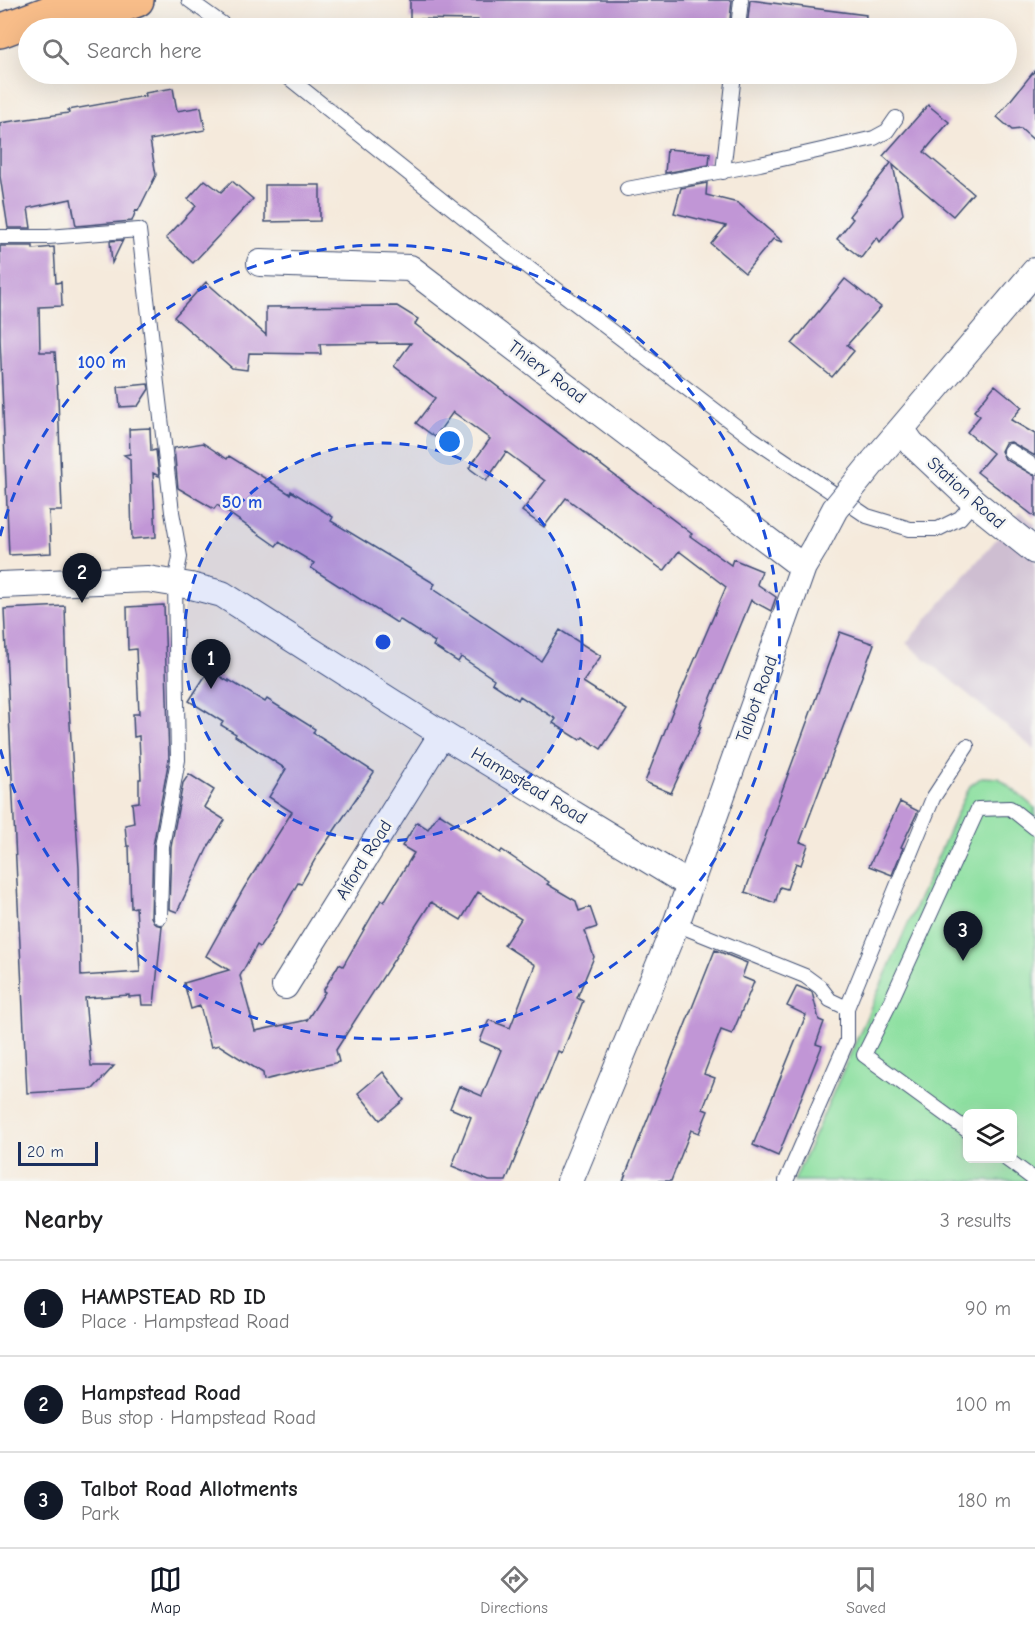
<!DOCTYPE html>
<html lang="en">
<head>
<meta charset="utf-8">
<style>
	:root { --surface:#fff; --page:#f6f6f6; --text:#202124; --muted:#757577; --line:#e0e0e0; --accent:#111827 }
	body { margin:0; font-family:"Comic Neue",sans-serif; background:var(--page); color:var(--text) }
	.controls { position:absolute; right:18px; bottom:18px; display:grid; overflow:hidden; border-radius:9px; box-shadow:0 6px 24px #0002 }
	.controls button { width:54px; height:54px; display:grid; place-items:center; padding:0; border:0; border-bottom:2px solid var(--line); background:var(--surface); color:var(--text); font:30px sans-serif }
	.scale { position:absolute; left:18px; bottom:15px; width:80px; box-sizing:border-box; padding-left:6px; border:3px solid #1b2f5e; border-top:0; font-size:16px; line-height:21px; white-space:nowrap; color:#1b2f5e; -webkit-text-stroke:4px #f6f6f2; paint-order:stroke }
	.you { position:absolute; left:450px; top:442px; width:21px; height:21px; margin:-15px; border:4px solid #fff; border-radius:50%; background:#1a73e8; box-shadow:0 0 0 9px #1a73e833 }
	.badge { display:grid; place-items:center; width:39px; height:39px; border-radius:50%; background:var(--accent); color:#fff; font-size:20px; font-weight:700 }
	.pin { position:absolute; translate:-50% -50px; filter:drop-shadow(0 2px 3px #0008) }
	.pin::after { content:''; position:absolute; top:32px; width:21px; height:18px; background:inherit; clip-path:polygon(0 0,100% 0,50% 100%) }
	.list { margin:0; padding:0; list-style:none }
	h2 { display:flex; justify-content:space-between; align-items:center; height:78px; margin:0; padding:0 24px; font-size:26px }
	h2 small { font-size:20px; font-weight:400; color:var(--muted) }
	.list li { display:grid; grid-template-columns:39px 1fr auto; gap:18px; align-items:center; box-sizing:border-box; height:96px; padding:0 24px; border-top:2px solid var(--line) }
	.list b { display:block; font-size:22px; white-space:nowrap }
	.list p { margin:0; font-size:20px; white-space:nowrap; color:var(--muted) }
	.list em { font-size:20px; font-style:normal; color:var(--muted) }
	.icon { flex:none; width:33px; height:33px; fill:none; stroke:currentColor; stroke-width:2; stroke-linecap:round; stroke-linejoin:round }
	.map { position:relative; flex:none; width:1035px; height:1181px; overflow:hidden }
	.search { position:absolute; background:var(--surface); box-shadow:0 6px 24px #0002; left:18px; right:18px; top:18px; height:66px; display:flex; align-items:center; gap:15px; box-sizing:border-box; padding:0 21px; border-radius:33px; color:var(--muted); font-size:22px }
	.sheet { height:366px; background:var(--surface) }
	nav { display:flex; justify-content:space-around; align-items:center; box-sizing:border-box; height:84px; border-top:2px solid var(--line); background:var(--surface); font-size:16px; color:var(--muted) }
	nav a { display:grid; justify-items:center; gap:3px }
	nav .on { color:var(--accent) }
	.map>svg:first-child { display:block }
	.industrial { fill:#cebed1 }
	.green { fill:#8ee0a1; stroke:#548880; stroke-width:1.5; fill-rule:evenodd }
	.building { fill:#c196d6 }
	.lines { fill:none; stroke-linecap:round; stroke-linejoin:round }
	.service-casing { stroke:#3c4b71; stroke-width:16 }
	.minor-casing { stroke:#3c4b71; stroke-width:28 }
	.trunk-casing { stroke:#3c4b71; stroke-width:36 }
	.service { stroke:#fff; stroke-width:14 }
	.minor { stroke:#fff; stroke-width:26 }
	.trunk { stroke:#f8bd89; stroke-width:33 }
	.minor-bridge-casing { stroke:#3c4b71; stroke-width:28; stroke-linecap:butt }
	.minor-bridge { stroke:#fff; stroke-width:26 }
	.ring { fill:none; stroke:#1d4ed8; stroke-width:3; stroke-dasharray:10 8 }
	.labels { text-anchor:middle; dominant-baseline:central; stroke-width:5; stroke-linejoin:round; paint-order:stroke }
	.street-label { font-size:18px; fill:#1b2f5e; stroke:#f6f6f2 }
	.centre { fill:#1d4ed8; stroke:#f6f6f2; stroke-width:3 }
	.ring-label { font-size:18px; text-anchor:middle; font-weight:bold; fill:#1d4ed8; stroke:#f6f6f2; stroke-width:5; stroke-linejoin:round; paint-order:stroke }
</style>
</head>
<body>
<div class="map">
<svg width="1035" height="1181" viewBox="0 0 1035 1181">
	<rect width="100%" height="100%" fill="#f6f6f2"/>
	<filter id="ink" filterUnits="userSpaceOnUse"><feTurbulence type="fractalNoise" baseFrequency=".0167" numOctaves="2"/><feDisplacementMap in="SourceGraphic" scale="12" xChannelSelector="R" yChannelSelector="G"/><feConvolveMatrix kernelMatrix="1 2 1 2 8 2 1 2 1" color-interpolation-filters="sRGB"/></filter>
	<filter id="wash" filterUnits="userSpaceOnUse"><feTurbulence type="fractalNoise" baseFrequency=".008" numOctaves="4" result="noise"/><feDisplacementMap in="SourceGraphic" scale="24" xChannelSelector="R" yChannelSelector="G"/><feGaussianBlur stdDeviation="1.35" result="paint"/><feColorMatrix in="noise" values="0 0 0 0 0 0 0 0 0 0 0 0 0 0 0 0 0 1.4 0 .05"/><feComposite in="paint" operator="in"/></filter>
	<g filter="url(#wash)">
		<rect width="100%" height="100%" fill="#f5eadc"/>
		<!-- industrial -->
		<path class="industrial" d="M1020,512L1035,524V750L906,643Z"/>
		<!-- green -->
		<path class="green" d="M982,777L999,778L1035,808V1181H794L962,802L970,786ZM968,1114H1012V1158H968Z"/>
		<g id="blocks">
			<!-- building -->
			<path class="building" d="M410,0H732L729,28H478V20L410,19Z
				M750,0L866,15L865,28H747Z
				M1035,70V141L1021,129L1012,130L997,117Z
				M173,88L177,111L201,107L205,130L150,140L156,175L138,211L136,210L132,221L76,226L71,199L28,208L31,228H8L0,176V123L69,113L68,110L146,96L145,93Z
				M928,105L949,122L924,152L973,193L953,216L893,165L903,214L880,242L877,237L861,258L837,239L853,219L849,216L891,163L883,156Z
				M667,149L710,153L709,165L665,173Z
				M205,180L221,192L232,181L253,199L193,263L166,238L196,206L188,199Z
				M707,183L706,195L738,203L783,242L773,239L745,273L711,244L726,226L674,213L681,188Z
				M265,185H320V221L265,222Z
				M123,240L112,263L110,241Z
				M0,246H33V249L54,247L56,283L61,282L62,306L39,307L40,352H55L58,397L62,511H49L51,553L9,555L0,339Z
				M845,279L881,307L847,345L854,351L832,377L792,344Z
				M206,282L266,335V307L397,306L418,319L415,324L692,534L690,536L731,565L733,559L762,571L757,584L776,597L771,611L751,600L699,727H701L671,793L645,782L671,715L726,587L679,551L664,571L566,498L544,527L522,511L545,481L506,452L486,481L477,474L469,468L490,439L453,412L435,437L416,423L435,398L394,366L411,343L320,344L321,354L249,353L247,370L232,368L174,317Z
				M148,384L149,389L138,406L120,407L118,387Z
				M995,385L1022,407L1011,420L1035,434V456L1011,442L1005,443L1001,451L1005,459L1035,476V517L977,472L993,453L967,432L980,416L974,411Z
				M150,428L151,451L156,450L159,476L153,473L156,537L132,539L130,459L124,455L130,454L129,429Z
				M203,443L227,459L229,456L290,494L291,491L333,517L331,521L435,584L432,588L541,661L560,630L601,656L583,682L627,710L601,749L583,737L580,740L553,723L556,719L520,696L518,700L492,683L494,679L461,657L458,662L433,646L435,642L399,619L397,623L311,568L314,563L279,542L276,546L217,505L214,509L178,488L174,448Z
				M164,605L169,759L153,846L151,917L155,924L162,926L154,1005H142L141,996L129,997V995L85,998L91,1066H114L93,1089L27,1093L4,609L65,606L67,675L79,868L81,976L140,972L136,907L131,908L129,846H127L125,825L134,823L132,803L139,802V779H141L139,736L134,737L133,714H139L136,649L128,650L127,607Z
				M840,632L874,644L800,842L808,845L801,865L796,863L787,889L780,887L775,903L745,892Z
				M209,670L229,682V680L265,702L267,699L286,711L315,729L313,733L374,772L317,856L301,884L298,883L270,932L260,947L257,945L240,976L255,1031L307,1020L325,992L323,991L339,964L343,966L381,900L384,902L414,853L402,846L417,822L428,829L439,813L500,853L502,850L549,882L547,884L576,901L579,911L590,907L597,927L585,931L594,957L577,998L583,1001L562,1053L558,1051L506,1181H489L452,1166L471,1117L450,1108L459,1086L482,1096L501,1050L480,1041L484,1031L489,1020L510,1028L535,965L504,945L521,919L478,892L461,920L431,902L336,1050L339,1062L264,1080L263,1073L219,1045L211,1047L200,1006L191,1009L184,983L229,970L206,956L244,888L292,812L269,797L286,769L235,736L236,734L221,725L223,722L189,701Z
				M189,774L214,790L204,807L225,820L208,847L177,912L169,909L171,847L183,783Z
				M900,802L918,811L901,847L903,848L892,875L869,866Z
				M715,950L747,963L742,977L754,982L732,1034L721,1030L704,1074L715,1078L703,1109L708,1111L699,1133L691,1130L671,1181H623Z
				M797,986L812,992L819,1020L824,1022L816,1044L822,1046L778,1156L753,1145L806,1015L787,1006Z
				M383,1072L404,1100L380,1120L358,1093Z"/>
		</g>
	</g>
	<g filter="url(#ink)">
		<use href="#blocks" fill-opacity="0" stroke="#3c4b71" stroke-width="1.5"/>
		<g class="lines">
			<defs>
				<path id="service" d="M189,0L228,28
					M738,28L741,0
					M284,74L492,240L753,439L867,516L910,529H938L960,518L974,502
					M723,172L734,74
					M627,189L760,164L874,138L887,131L896,118
					M0,237H48L139,230L172,512L180,557L175,583L178,760L162,846L160,917
					M1010,451L1035,467
					M676,924L805,976L820,987L830,1000L847,1008
					M968,1131L864,1055L889,1005L978,809L1010,808L1035,828
					M1005,1158L1035,1180
					M786,1181L847,1041V1008L933,798L967,746"/>
				<path id="minor" d="M260,263L410,268L803,567
					M902,430L911,443L974,502L1035,551
					M874,461L1035,271
					M0,585L148,579L191,586L222,594L442,734L690,885
					M285,986L442,734
					M570,1181L676,924L803,567L815,547"/>
				<path id="trunk" d="M61,28L137,0
					M0,31L83,0"/>
			</defs>
			<!-- service casing -->
			<use href="#service" class="service-casing"/>
			<!-- minor casing -->
			<use href="#minor" class="minor-casing"/>
			<!-- trunk casing -->
			<use href="#trunk" class="trunk-casing"/>
			<!-- service -->
			<use href="#service" class="service"/>
			<!-- minor -->
			<use href="#minor" class="minor"/>
			<!-- trunk -->
			<use href="#trunk" class="trunk"/>
			<defs>
				<path id="minor-bridge" d="M815,547L835,509L874,461"/>
			</defs>
			<!-- minor-bridge casing -->
			<use href="#minor-bridge" class="minor-bridge-casing"/>
			<!-- minor-bridge -->
			<use href="#minor-bridge" class="minor-bridge"/>
		</g>
	</g>
	<!-- distance rings -->
	<circle cx="383" cy="642" r="199" fill="#1d4ed8" fill-opacity=".12"/>
	<g class="ring">
		<circle cx="383" cy="642" r="199"/>
		<path d="M0 536A397 397 0 1 1 0 748"/>
	</g>
	<g class="labels">
		<!-- street labels -->
		<g class="street-label">
			<text transform="translate(547 372) rotate(37)">Thiery Road</text>
			<text transform="translate(966 493) rotate(42)">Station Road</text>
			<text transform="translate(757 699) rotate(-70)">Talbot Road</text>
			<text transform="translate(529 786) rotate(31)">Hampstead Road</text>
			<text transform="translate(364 860) rotate(-58)">Alford Road</text>
		</g>
	</g>
	<circle cx="383" cy="642" r="9" class="centre"/>
	<g class="ring-label">
		<text x="102" y="368">100 m</text>
		<text x="242" y="508">50 m</text>
	</g>
</svg>
<div class="controls">
<button><svg class="icon" aria-label="layers" viewBox="0 0 24 24"><path d="M12 4l9 5-9 5-9-5zM3 14l9 5 9-5"/></svg></button>
</div>
<div class="scale">20 m</div>
<div class="you"></div>
<div class="pin badge" style="left:211px;top:689px">1</div>
<div class="pin badge" style="left:82px;top:603px">2</div>
<div class="pin badge" style="left:963px;top:961px">3</div>
<div class="search"><svg class="icon" aria-label="search" viewBox="0 0 24 24"><circle cx="10" cy="10" r="6"/><path d="M15 15l6 6"/></svg>Search here</div>
</div>
<section class="sheet">
<h2>Nearby<small>3 results</small></h2>
<ul class="list">
<li><span class="badge">1</span><div><b>HAMPSTEAD RD ID</b><p>Place · Hampstead Road</p></div><em>90 m</em></li>
<li><span class="badge">2</span><div><b>Hampstead Road</b><p>Bus stop · Hampstead Road</p></div><em>100 m</em></li>
<li><span class="badge">3</span><div><b>Talbot Road Allotments</b><p>Park</p></div><em>180 m</em></li>
</ul>
</section>
<nav>
<a class="on"><svg class="icon" aria-label="map" viewBox="0 0 24 24"><path d="M3 6l6-2 6 2 6-2v14l-6 2-6-2-6 2zM9 4v14M15 6v14"/></svg>Map</a>
<a><svg class="icon" aria-label="directions" viewBox="0 0 24 24"><path d="M12 3l9 9-9 9-9-9zM9 14v-3h6M13 9l2 2-2 2"/></svg>Directions</a>
<a><svg class="icon" aria-label="saved" viewBox="0 0 24 24"><path d="M7 4h10v16l-5-4-5 4z"/></svg>Saved</a>
</nav>
</body>
</html>
